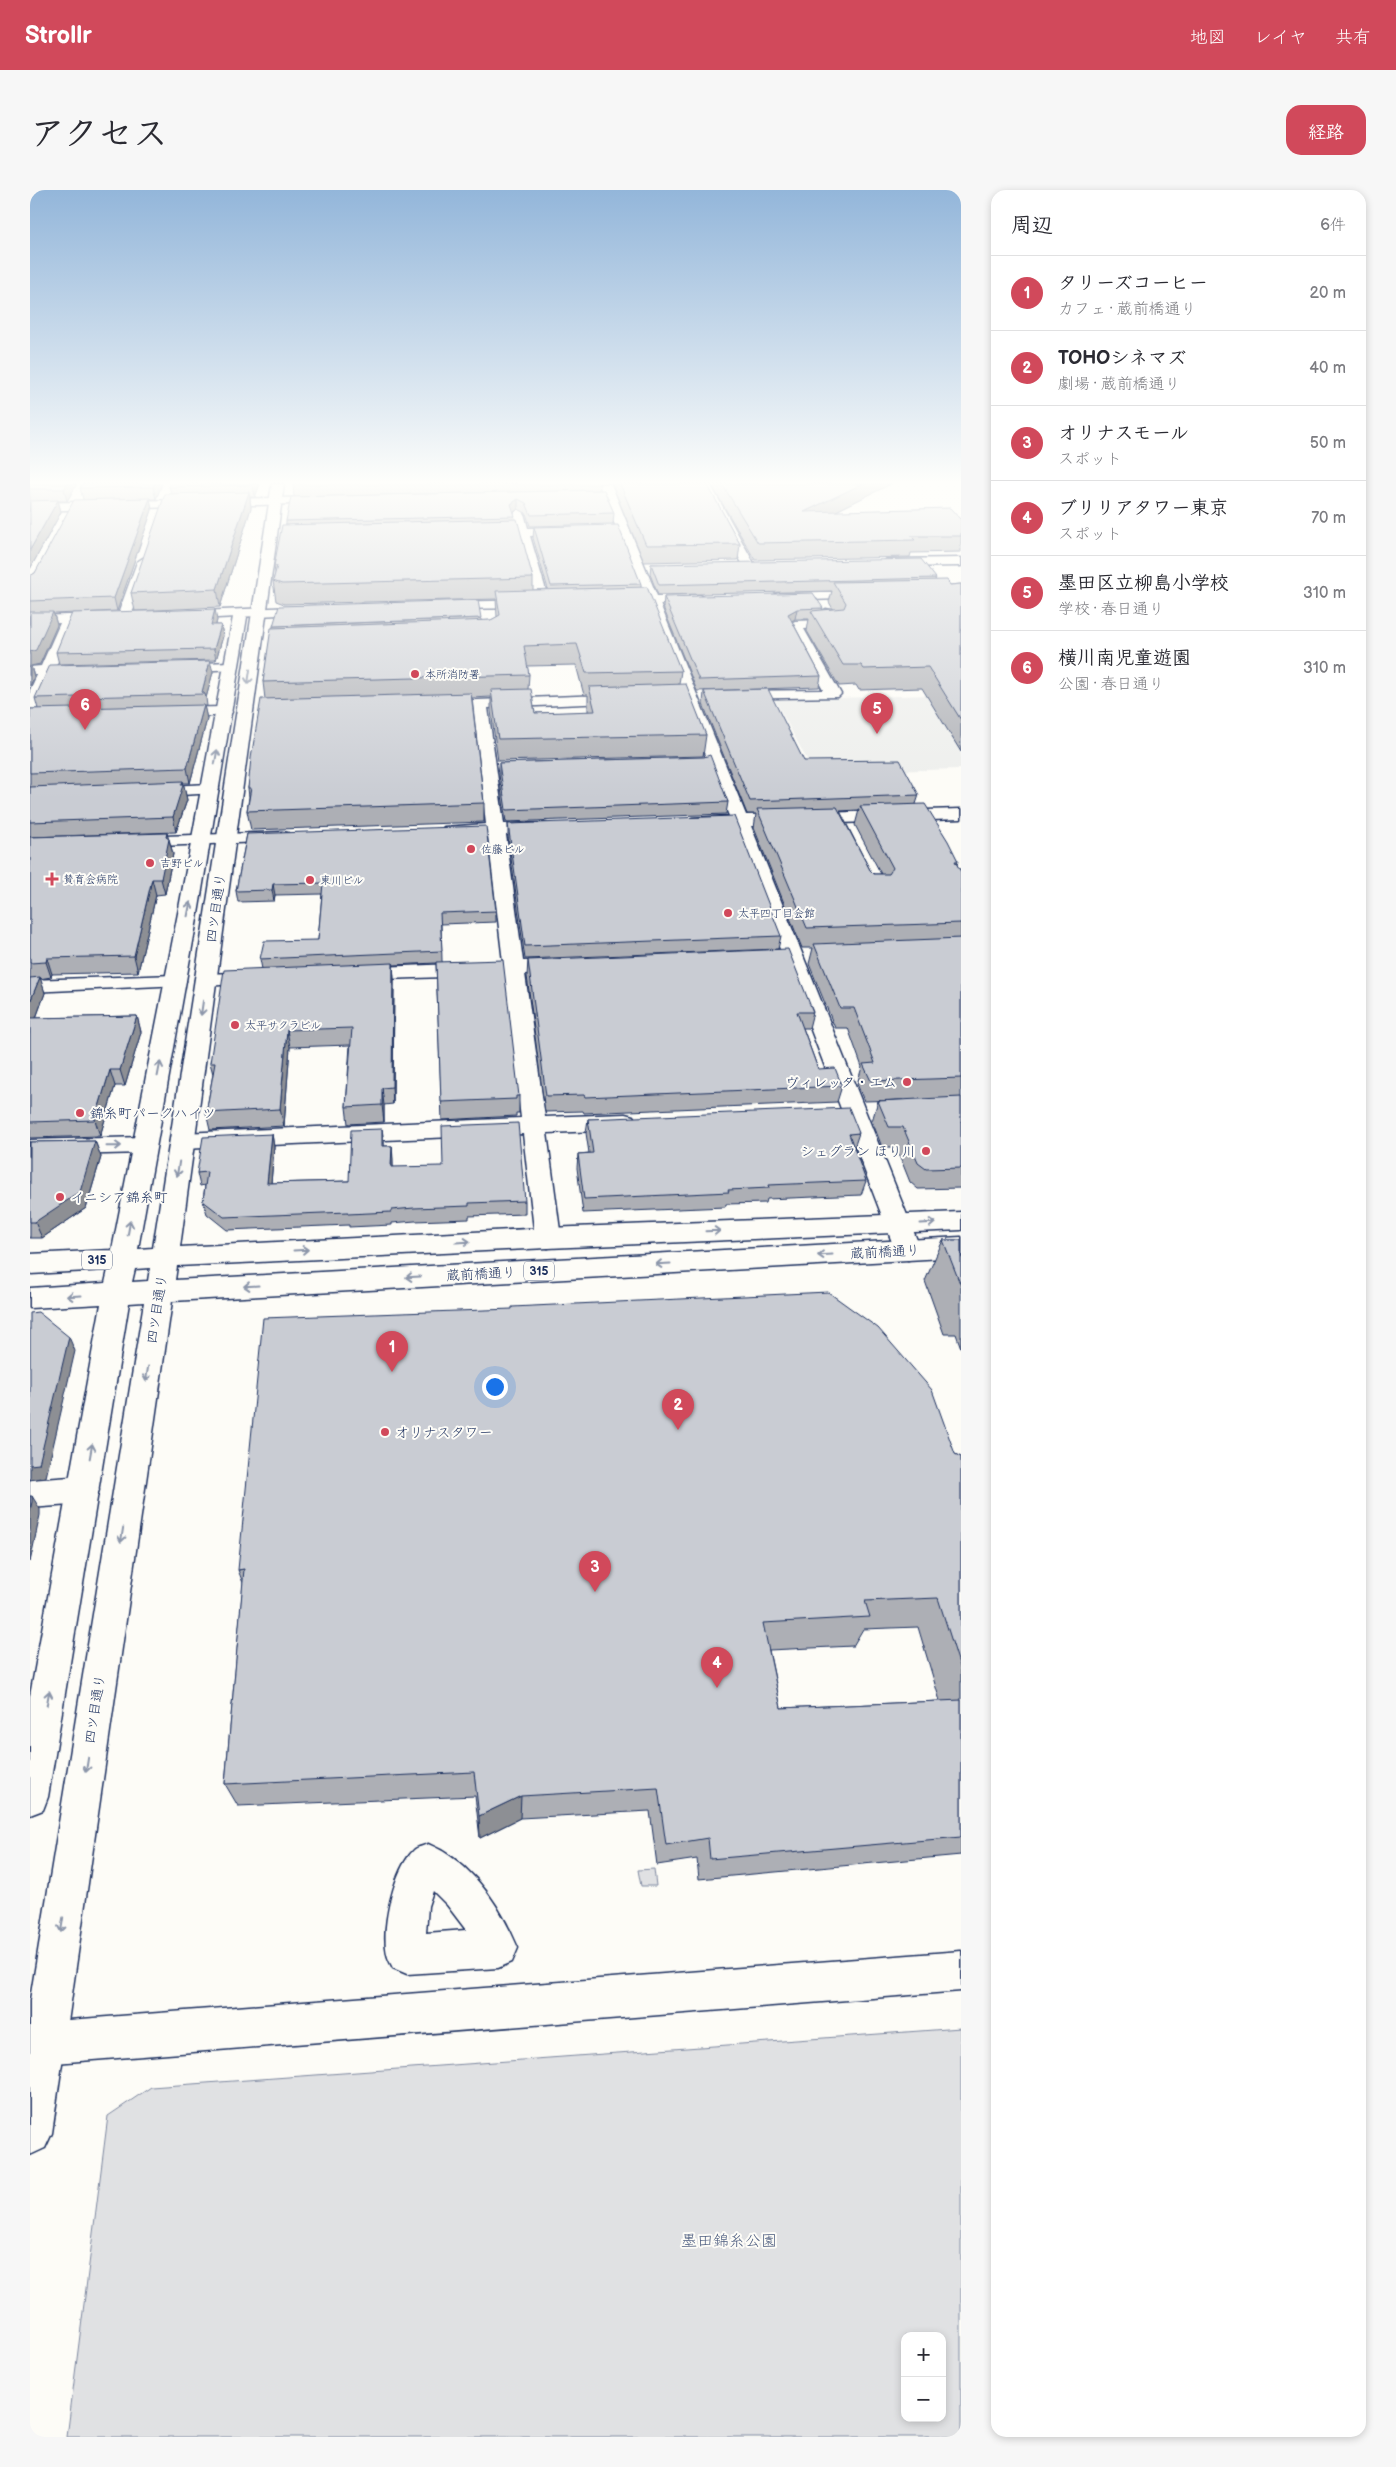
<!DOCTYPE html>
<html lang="ja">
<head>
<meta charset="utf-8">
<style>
	:root { --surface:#fff; --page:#f7f7f7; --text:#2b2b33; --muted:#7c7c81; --line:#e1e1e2; --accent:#d1495b }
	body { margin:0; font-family:"Balsamiq Sans","Klee One",sans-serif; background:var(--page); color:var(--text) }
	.controls { position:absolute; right:15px; bottom:15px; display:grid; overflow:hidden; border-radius:10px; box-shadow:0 2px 8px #0003 }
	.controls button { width:45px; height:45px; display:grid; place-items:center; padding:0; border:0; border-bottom:1px solid var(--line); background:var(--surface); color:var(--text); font:25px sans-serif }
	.you { position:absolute; left:464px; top:1196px; width:18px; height:18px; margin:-12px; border:4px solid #fff; border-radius:50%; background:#1a73e8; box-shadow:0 0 0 8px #1a73e833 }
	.badge { display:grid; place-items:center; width:32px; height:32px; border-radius:50%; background:var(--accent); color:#fff; font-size:16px; font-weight:700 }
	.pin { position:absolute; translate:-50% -41px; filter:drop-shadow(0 1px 2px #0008) }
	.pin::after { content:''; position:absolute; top:26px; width:18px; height:15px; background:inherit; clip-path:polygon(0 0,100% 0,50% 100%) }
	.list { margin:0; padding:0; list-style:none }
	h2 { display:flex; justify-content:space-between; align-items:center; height:65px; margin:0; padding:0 20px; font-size:21px }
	h2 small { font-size:16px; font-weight:400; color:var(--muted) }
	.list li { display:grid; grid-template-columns:32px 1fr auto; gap:15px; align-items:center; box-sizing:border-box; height:75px; padding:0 20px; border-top:1px solid var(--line) }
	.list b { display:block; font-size:19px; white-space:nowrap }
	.list p { margin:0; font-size:16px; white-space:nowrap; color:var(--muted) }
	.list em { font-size:16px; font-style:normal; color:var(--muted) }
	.map { position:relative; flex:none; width:931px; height:2247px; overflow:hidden; border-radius:15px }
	header { display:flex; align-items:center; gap:30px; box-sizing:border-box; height:70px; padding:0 25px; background:var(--accent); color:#fff }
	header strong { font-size:24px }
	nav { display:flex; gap:28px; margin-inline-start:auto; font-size:18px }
	.intro { display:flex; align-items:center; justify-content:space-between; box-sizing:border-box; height:120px; padding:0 30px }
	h1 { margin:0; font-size:35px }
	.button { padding:12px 22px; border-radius:15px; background:var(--accent); color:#fff; font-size:18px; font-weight:700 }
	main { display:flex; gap:30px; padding:0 30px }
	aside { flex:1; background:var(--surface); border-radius:15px; box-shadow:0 2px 8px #0003 }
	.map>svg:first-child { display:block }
	.built { fill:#edeeec }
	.green { fill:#e0e1e3; stroke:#7e88a0; fill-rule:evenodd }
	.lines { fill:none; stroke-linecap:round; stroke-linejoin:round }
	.minor-casing { stroke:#1b2f5e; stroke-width:3 }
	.major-casing { stroke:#1b2f5e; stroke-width:3 }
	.minor { fill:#fdfcf7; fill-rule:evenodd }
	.major { fill:#fdfcf7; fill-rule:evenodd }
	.wall { fill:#adafb5; stroke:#1b2f5e; fill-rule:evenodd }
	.shaded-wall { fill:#8d8f94; stroke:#1b2f5e }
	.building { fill:#c9ccd3; stroke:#1b2f5e }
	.oneway { stroke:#8c96aa }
	.poi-dot { fill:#d1495b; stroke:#fdfcf7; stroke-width:2 }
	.labels { text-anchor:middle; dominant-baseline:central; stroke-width:4; stroke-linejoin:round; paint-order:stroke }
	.far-poi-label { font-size:11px; fill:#1b2f5e; stroke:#fdfcf7; text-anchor:start }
	.shield { fill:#fdfcf7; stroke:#5f6c8c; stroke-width:1 }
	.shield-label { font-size:12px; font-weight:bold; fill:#1b2f5e }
	.street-label { font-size:14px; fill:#1b2f5e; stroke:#fdfcf7 }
	.poi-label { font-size:14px; fill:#1b2f5e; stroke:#fdfcf7; text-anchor:start }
	.near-park-label { font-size:16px; fill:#4c5c7f; stroke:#fdfcf7 }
</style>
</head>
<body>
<header>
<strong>Strollr</strong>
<nav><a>地図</a><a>レイヤ</a><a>共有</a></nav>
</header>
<div class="intro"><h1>アクセス</h1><a class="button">経路</a></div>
<main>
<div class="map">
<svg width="931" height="2247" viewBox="0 0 931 2247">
	<rect width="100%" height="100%" fill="#fdfcf7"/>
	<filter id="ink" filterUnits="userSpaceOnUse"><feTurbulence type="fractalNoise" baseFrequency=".02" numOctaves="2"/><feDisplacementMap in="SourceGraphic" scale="10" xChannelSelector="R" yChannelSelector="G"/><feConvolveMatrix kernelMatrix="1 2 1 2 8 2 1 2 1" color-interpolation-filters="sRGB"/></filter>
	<g filter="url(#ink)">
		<!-- built -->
		<path class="built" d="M931,504V579L856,581L784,583L745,510Z"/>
		<!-- green -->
		<path class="green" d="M624,1679L626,1696H611L608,1680Z
			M931,1838V2247H37L78,1926L121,1897ZM875,2146H912V2228H875Z"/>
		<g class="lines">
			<defs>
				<path id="minor" d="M474,294H486L498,338L542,337L548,341L542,345L500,346L520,414L513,418L408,419L406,416L408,413L413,412L505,410L488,346L452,347L446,343L452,339H486Z
					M569,294H581L627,406L670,405L677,409L670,413L630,414L716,625L931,619V629L721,636L891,1060L887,1067L878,1070L869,1067L865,1060L703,636H662L659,632L662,628L699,626L616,415L585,416L578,412L585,408L613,407Z
					M669,294H680L725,375L724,378H714L713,375Z
					M297,307L301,309V313L0,321V313Z
					M113,368L119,372L101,427L94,431L89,430L87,427L107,372Z
					M931,368V376L857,377L851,373L857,369Z
					M837,401L844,405L842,408L748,411L741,407L748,403Z
					M285,416L292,420L290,423L148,430L141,426L148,422Z
					M796,419L801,420L810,434L808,437L774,439L811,504L808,507L699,509L696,506L704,501L793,500L758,435L765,431L793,430L789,423Z
					M77,424L84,428L82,431L44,433L26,476L58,477L60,480L58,483L22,485L8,518L0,523V500L7,485H0V477L11,476L30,433L0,434V426Z
					M201,472L208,476L206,479L144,482L137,478L144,474Z
					M596,504L604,509L601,512L458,518L474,634L515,633L521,634L524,638L521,642L476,645L493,771L535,770L542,772L545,776L542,780L495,784L515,927L595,924L603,926L607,932L603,938L595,940L517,943L531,1048L527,1055L518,1058L509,1055L505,1048L493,944L152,959L143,957L140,951L143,945L152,943L491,928L474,785L325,790L318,788L315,784L318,780L325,778L473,772L458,645H414L411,641L414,637L456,634L443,518L404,520L398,518L396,515L398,512Z
					M194,517L200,519L202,522L200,525L138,528L130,523L138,518Z
					M180,594L186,595L189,599L186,603L116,607L110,606L107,602L110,598L116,597Z
					M252,642L258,643L261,647L258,651L103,657L97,656L94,652L97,648L103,647Z
					M230,782L237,784L240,788L237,792L176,796L169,794L165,790L169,786L176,784Z
					M145,785L152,787L156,791L152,795L0,802V790Z
					M114,947L123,949L126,955L123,961L114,963L0,966V950Z
					M54,1286L65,1290L69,1300L65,1310L54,1314L0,1318V1290Z
					M398,1654C442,1672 470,1716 488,1758L482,1772L468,1778L377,1784L363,1778C361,1774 358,1769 357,1764C351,1737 364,1679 384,1660C387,1657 394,1656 398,1654ZM403,1701L417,1715L436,1740L396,1743L398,1716Z
					M931,1761V1801L0,1875V1833Z"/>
				<path id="major" d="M242,294H254L150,1057L518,1038L931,1022V1040L518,1058L147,1076L145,1090L931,1047V1067L142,1111L22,1943L15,1958L0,1965V1810L114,1112L99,1113L18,1607L13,1620L0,1625V1506L71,1114L0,1118V1098L75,1093L78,1080L0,1084V1064L82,1060L149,718L203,427L210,423L217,427L169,718L108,1059L123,1058ZM120,1078L118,1091L102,1092L105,1079Z"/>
			</defs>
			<!-- minor casing -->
			<use href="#minor" class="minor-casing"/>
			<!-- major casing -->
			<use href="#major" class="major-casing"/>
			<!-- minor -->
			<use href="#minor" class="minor"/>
			<!-- major -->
			<use href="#major" class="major"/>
		</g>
		<!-- wall -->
		<path class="wall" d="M0,294H47L37,311H28L31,322L0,379Z
			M52,294H132L126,309H120L122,320L87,421L24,424L27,435L10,474L1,476L4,487L0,496V386L5,383L53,309L50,298Z
			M140,294H230L225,307H220L221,318L190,417L105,421L101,403L141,303L139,297Z
			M263,294H570L569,300L264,307Z
			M582,294H677L710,354L708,370L614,372Z
			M681,294H861L806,321L931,330V362L881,363L880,367L725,370Z
			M574,300L584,323L583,334L500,336L496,323L488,319L484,323L485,329L503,388V400L518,399L503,348L504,337L611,394V397L651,481L649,494L676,545L673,566L468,571L461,521V507L442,508L454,613V632L221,640L217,621L219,607L218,598L235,509L233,492L243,436L451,428V431L461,430L467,427L466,409L254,414L246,411L243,391L245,383L244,376L256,335V331ZM546,475L554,505H558V522L505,523L498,499L499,485L497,476Z
			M621,374L906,388L905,390L920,395L931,394V562L892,498L829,500L826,495L809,496L777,441L779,429H765L762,431L791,486L789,497L667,501L633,417L634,407L793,418L792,420L803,419L799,412L802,401L628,405L620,384Z
			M187,430L186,435H191L193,446L186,470L29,474L26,462Z
			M183,482L176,508L177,516H174L177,529L160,593H153L157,610L146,642L0,647V519H8L5,508Z
			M674,501L774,571L889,605L886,614L928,671L927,675L931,682V998L888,999L880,992L866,957H852L842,931L848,911L873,910L834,911L827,894L832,877L818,838H805L779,774L783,758H772L724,638L726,624H717L673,514ZM829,620L825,635L851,684H844L840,680L810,621Z
			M674,567L698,612L696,624L476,632L469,585V573Z
			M478,634L751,746L748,759L495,769L478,647Z
			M217,644L466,721V732L411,734L412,771L489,906V923H486V926L412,930L406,773L363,775L364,790L363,914L354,915V932L318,934L316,917L320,855L260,857L254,936L180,940L176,923L183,884L180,873L232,779L230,769L288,750L292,704L245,705L244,711L208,712L206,701Z
			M0,647L139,649L143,664L135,704L126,705L108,782L22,784L21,787L10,789L15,803L6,828L107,826L111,842L95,896H85L70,946L0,948Z
			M498,770L783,822L779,838H773L788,879L812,896L807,912L554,923L553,921L515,922L497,786Z
			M558,929L829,943L824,958L836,991L831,1005L737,1009L736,1013L696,1014L695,1017L553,1023L547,978L548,964L559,963L556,943Z
			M242,944L244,957L241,993L319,991L354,952V956H362L363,977L495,1011V1024L439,1026V1029L385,1031L362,1033V1035L319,1037V1035L197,1040L177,1024L173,1011L175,995L170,996L167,983Z
			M65,951L71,967L56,1018L12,1048H0V952Z
			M913,1050H931V1158L926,1144H914L895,1091Z
			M925,1264L931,1267V1665L669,1689L667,1669L627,1675L620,1621L490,1628L450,1648L445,1606L208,1616L195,1594L213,1393L208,1380ZM888,1437L910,1511L751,1518L739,1460L823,1456L833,1439Z"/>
		<!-- shaded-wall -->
		<path class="shaded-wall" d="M37,294H47L37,311L34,299Z
			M125,294H132L126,309L123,297Z
			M224,294H230L225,307L223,295Z
			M832,294H861L771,338L774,322Z
			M219,302L221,318L190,417L187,399Z
			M120,308L122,320L87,421L84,408Z
			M488,309V319L481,324V314Z
			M28,310L31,322L0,379V360Z
			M185,419L187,430L183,446L181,435Z
			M767,419L765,429L756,434L758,424Z
			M23,422L27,435L10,474L1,476L4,487L0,496V462Z
			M191,435L193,446L186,470L184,459Z
			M180,471L183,482L176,508L175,504L172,502Z
			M174,515L177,529L160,593L157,578Z
			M153,591L157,610L146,642L143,627Z
			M137,643L143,664L135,704L131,689L136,647Z
			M122,689L126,705L108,782L104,766Z
			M243,694L245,705L244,711L242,700Z
			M17,768L22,784L21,787L16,772Z
			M363,773L364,790L363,914L362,897Z
			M10,787L15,803L0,844V812Z
			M107,826L111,842L95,896L90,880Z
			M257,840L260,857L254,936L250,919Z
			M80,880L85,896L70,946L65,930Z
			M352,898L354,915V932L352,915Z
			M352,939L354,952V970L352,956Z
			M242,944L244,957L240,1006L237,993Z
			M65,951L71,967L56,1018L12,1048L5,1032Z
			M362,956L363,969V990L361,977Z
			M39,1147L45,1161L16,1287L0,1290V1275Z
			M2,1306L10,1319V1325L0,1372V1321Z
			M491,1606L490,1628L450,1648L449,1626Z"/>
		<!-- building -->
		<path class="building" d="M0,294H37L34,299H0Z
			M52,294H125L123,297L50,298Z
			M140,294H224L223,295L139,297Z
			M590,294H677L710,354L616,355Z
			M692,294H832L774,322L920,318L931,330V346H881L885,350L728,353Z
			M574,300L584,323L501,325L496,313L488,309L481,314L485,326L256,331L261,307Z
			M219,302L187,399L101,403L135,304Z
			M120,308L84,408L0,411V386L5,383L44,310Z
			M28,310L0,360V311Z
			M487,329L503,388L252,394L243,391L247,376H244L252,335Z
			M588,335L611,394L521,396L504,337Z
			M891,369L906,388L629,395L621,374Z
			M917,390L920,395L931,394V530L898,477L834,479L831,475H813L781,421L814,418L816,413L803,392Z
			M617,397L651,481L556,483L547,454L494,456L499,485L233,492L241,438L461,430L470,425L466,401Z
			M783,403L793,418L767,419L758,424L791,486L669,490L634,407Z
			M448,410L451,428L243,436L249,416Z
			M185,419L181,435H191L184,459L26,462L42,423Z
			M0,422H23L6,460L0,462Z
			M180,471L172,502L175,504L5,508L20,475Z
			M656,494L676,545L468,549L461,500L501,499L505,523L565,521L559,497Z
			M738,499L774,571L870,570L889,605L720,611L674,501Z
			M441,503L454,613L217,621L221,598H218L221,568L231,509Z
			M174,515L157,578L0,583V519Z
			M680,565L698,612L476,620L469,573L674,567Z
			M153,591L151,595H153L143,627L0,632V597Z
			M895,614L918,651L928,671H925L931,682V733L777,738L727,619L807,617L840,680L844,684H859L863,678L830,616Z
			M704,626L751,746L495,756L478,634Z
			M456,636L466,721L410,723L412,761L230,769L234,751L288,750L293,693L243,694L242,700L206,701L217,644Z
			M137,643L136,647L139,649L131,689H122L104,766L17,768L16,772L0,773V647Z
			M931,748V888L841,891L833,874L845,873L824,818H810L784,754Z
			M758,759L783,822H767L788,879L805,878L812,896L555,907L554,905L516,906L498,770Z
			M473,770L489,906H486V909L411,912L406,772Z
			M363,773L362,897L352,898V915L316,917L322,838L257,840L250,919L176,923L185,873H180L194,780Z
			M10,787L0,812V788Z
			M107,826L90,880H80L65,930L0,932V828Z
			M931,907V978L896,979L888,973L873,937H859L848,911Z
			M819,918L829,943L819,944L836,991L738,995L739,998L698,1000L699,1002L554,1009L548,964L563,963L558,929Z
			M488,933L495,1011L439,1013V1016L384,1018L361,1020V1022L318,1024V1022L194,1027L173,1011L177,982L167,983L173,947L242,944L237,993L319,991L321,940L352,939V956H362L361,977L413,976L412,936Z
			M65,951L50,1002L5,1032H0V952Z
			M913,1050H931V1096Z
			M798,1102L848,1138L902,1200L925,1264L931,1267V1480L908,1408L835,1411L840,1427L733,1433L751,1518L931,1510V1647L680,1669L678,1648L636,1655L628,1598L491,1606L449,1626L444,1582L195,1594L214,1379L208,1380L233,1128L482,1119V1117Z
			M8,1122L39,1147L9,1274L0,1275V1123Z
			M0,1306H2V1312L0,1321Z"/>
		<!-- one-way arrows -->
		<defs><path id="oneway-shaft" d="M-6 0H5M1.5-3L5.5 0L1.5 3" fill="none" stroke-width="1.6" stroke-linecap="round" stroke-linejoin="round" transform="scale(1.25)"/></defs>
		<g class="oneway">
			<use href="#oneway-shaft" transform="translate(219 487) rotate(98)"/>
			<use href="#oneway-shaft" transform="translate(186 567) rotate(-80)"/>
			<use href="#oneway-shaft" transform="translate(159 719) rotate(-79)"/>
			<use href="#oneway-shaft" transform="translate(172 818) rotate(98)"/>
			<use href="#oneway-shaft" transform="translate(129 879) rotate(-79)"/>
			<use href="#oneway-shaft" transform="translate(84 956) rotate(-1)"/>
			<use href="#oneway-shaft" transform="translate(148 979) rotate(99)"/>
			<use href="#oneway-shaft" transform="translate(898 1033) rotate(-3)"/>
			<use href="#oneway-shaft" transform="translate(99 1038) rotate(-80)"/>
			<use href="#oneway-shaft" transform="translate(683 1041) rotate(-2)"/>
			<use href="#oneway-shaft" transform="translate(433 1052) rotate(-3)"/>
			<use href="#oneway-shaft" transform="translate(271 1060) rotate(-3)"/>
			<use href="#oneway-shaft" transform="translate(795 1065) rotate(177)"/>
			<use href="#oneway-shaft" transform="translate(633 1074) rotate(177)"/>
			<use href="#oneway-shaft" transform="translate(383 1087) rotate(177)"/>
			<use href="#oneway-shaft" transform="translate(221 1096) rotate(177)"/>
			<use href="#oneway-shaft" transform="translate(44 1106) rotate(177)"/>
			<use href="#oneway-shaft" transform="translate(117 1184) rotate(99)"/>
			<use href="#oneway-shaft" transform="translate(61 1261) rotate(-80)"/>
			<use href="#oneway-shaft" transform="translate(92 1345) rotate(99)"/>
			<use href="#oneway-shaft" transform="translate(18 1508) rotate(-80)"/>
			<use href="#oneway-shaft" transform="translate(57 1575) rotate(99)"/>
			<use href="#oneway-shaft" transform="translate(32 1735) rotate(99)"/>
		</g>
	</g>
	<!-- sky -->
	<linearGradient id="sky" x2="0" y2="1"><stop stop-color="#93b6da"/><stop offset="0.48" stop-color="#fefefb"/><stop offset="1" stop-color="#fefefb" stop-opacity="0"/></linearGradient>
	<rect width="931" height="609" fill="url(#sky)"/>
	<!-- markers -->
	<g class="poi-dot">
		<circle cx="385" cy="484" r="5"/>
		<circle cx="441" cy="659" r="5"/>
		<circle cx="120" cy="673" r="5"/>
		<path d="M19.5 681.5h5v5h5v5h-5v5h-5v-5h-5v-5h5z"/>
		<circle cx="280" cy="690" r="5"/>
		<circle cx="698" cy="723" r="5"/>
		<circle cx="205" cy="835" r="5"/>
		<circle cx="877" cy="892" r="5"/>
		<circle cx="50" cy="923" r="5"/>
		<circle cx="896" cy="961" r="5"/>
		<circle cx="30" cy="1007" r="5"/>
		<circle cx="355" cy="1242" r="5"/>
	</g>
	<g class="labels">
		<!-- far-poi labels -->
		<g class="far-poi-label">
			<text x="395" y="484">本所消防署</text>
			<text x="451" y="659">佐藤ビル</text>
			<text x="130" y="673">吉野ビル</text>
			<text x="33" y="689">賛育会病院</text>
			<text x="290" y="690">東川ビル</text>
			<text x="708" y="723">太平四丁目会館</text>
			<text x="215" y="835">太平サクラビル</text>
		</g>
		<!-- shield labels -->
		<g class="shield">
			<rect x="52" y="1060.5" width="30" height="19" rx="4"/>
			<rect x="494" y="1071.5" width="30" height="19" rx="4"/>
		</g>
		<g class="shield-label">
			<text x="67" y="1070">315</text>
			<text x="509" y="1081">315</text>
		</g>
		<!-- street labels -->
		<g class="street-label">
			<text transform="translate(186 718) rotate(-82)">四ツ目通り</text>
			<text transform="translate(855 1062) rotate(-3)">蔵前橋通り</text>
			<text transform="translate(451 1084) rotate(-3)">蔵前橋通り</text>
			<text transform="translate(127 1119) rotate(-81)">四ツ目通り</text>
			<text transform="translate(65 1519) rotate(-81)">四ツ目通り</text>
		</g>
		<!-- poi labels -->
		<g class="poi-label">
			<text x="867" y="892" text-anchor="end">ヴィレッタ・エム</text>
			<text x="60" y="923">錦糸町パークハイツ</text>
			<text x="886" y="961" text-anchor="end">シェグラン ほり川</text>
			<text x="40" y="1007">イニシア錦糸町</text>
			<text x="365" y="1242">オリナスタワー</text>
		</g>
		<!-- near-park labels -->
		<g class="near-park-label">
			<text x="699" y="2051">墨田錦糸公園</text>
		</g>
	</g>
</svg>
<div class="controls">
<button>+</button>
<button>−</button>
</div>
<div class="you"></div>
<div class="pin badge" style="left:362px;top:1182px">1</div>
<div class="pin badge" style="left:648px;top:1240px">2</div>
<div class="pin badge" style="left:565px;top:1402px">3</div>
<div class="pin badge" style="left:687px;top:1498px">4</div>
<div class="pin badge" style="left:847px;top:544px">5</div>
<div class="pin badge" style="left:55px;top:540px">6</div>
</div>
<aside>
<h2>周辺<small>6件</small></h2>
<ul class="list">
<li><span class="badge">1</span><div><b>タリーズコーヒー</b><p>カフェ · 蔵前橋通り</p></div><em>20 m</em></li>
<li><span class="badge">2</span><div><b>TOHOシネマズ</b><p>劇場 · 蔵前橋通り</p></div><em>40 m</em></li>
<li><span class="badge">3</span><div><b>オリナスモール</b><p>スポット</p></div><em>50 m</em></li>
<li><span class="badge">4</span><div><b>ブリリアタワー東京</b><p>スポット</p></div><em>70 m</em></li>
<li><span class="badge">5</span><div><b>墨田区立柳島小学校</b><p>学校 · 春日通り</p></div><em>310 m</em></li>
<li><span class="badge">6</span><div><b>横川南児童遊園</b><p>公園 · 春日通り</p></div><em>310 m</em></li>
</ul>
</aside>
</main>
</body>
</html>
